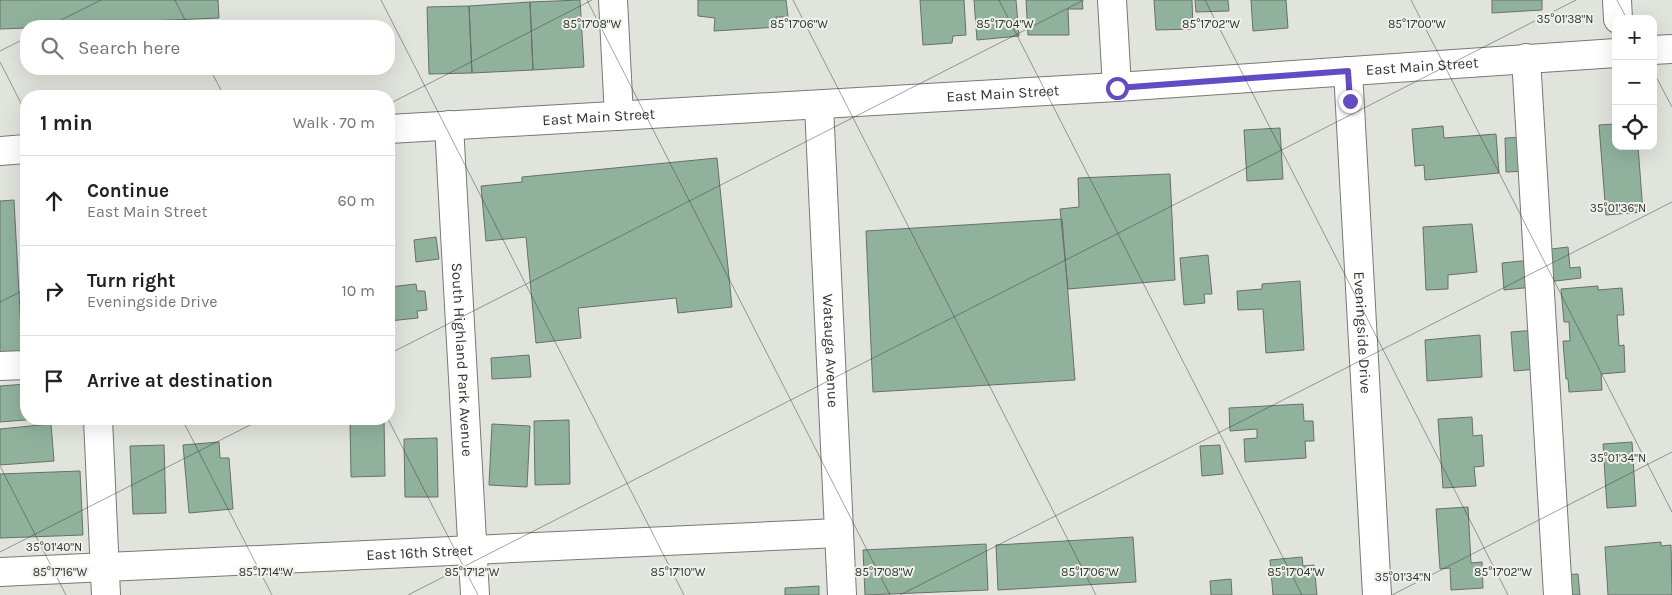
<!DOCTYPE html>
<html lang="en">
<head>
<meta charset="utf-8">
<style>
	:root { --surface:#fff; --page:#f2f2f2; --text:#222; --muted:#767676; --line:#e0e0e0 }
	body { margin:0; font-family:Karla,sans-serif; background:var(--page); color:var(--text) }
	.controls { position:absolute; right:15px; top:15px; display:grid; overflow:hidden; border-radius:10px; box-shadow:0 5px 20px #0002 }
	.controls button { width:45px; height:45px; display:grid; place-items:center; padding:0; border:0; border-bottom:1px solid var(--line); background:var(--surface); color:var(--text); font:25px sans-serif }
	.stop { position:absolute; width:15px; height:15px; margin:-11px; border:4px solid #624bc3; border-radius:50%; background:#fff }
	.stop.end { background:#624bc3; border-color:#fff; box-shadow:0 1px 5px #0008 }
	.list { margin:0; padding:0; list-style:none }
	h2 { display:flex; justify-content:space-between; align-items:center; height:65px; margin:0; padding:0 20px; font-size:21px }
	h2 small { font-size:16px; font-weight:400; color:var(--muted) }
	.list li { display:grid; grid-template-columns:32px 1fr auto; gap:15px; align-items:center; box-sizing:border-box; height:90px; padding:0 20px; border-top:1px solid var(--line) }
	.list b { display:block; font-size:19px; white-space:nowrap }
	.list p { margin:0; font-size:16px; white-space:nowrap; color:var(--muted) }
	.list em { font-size:16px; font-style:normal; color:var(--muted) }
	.icon { flex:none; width:28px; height:28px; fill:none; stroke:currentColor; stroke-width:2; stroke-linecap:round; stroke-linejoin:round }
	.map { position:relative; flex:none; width:1672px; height:595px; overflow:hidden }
	.search { position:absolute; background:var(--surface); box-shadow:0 5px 20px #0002; left:20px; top:20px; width:375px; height:55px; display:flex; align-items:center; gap:12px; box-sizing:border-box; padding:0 18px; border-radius:20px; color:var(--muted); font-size:19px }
	.panel { position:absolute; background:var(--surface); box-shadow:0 5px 20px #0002; left:20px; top:90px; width:375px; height:335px; border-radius:20px }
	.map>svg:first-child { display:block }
	.building { fill:#90b29d; stroke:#696f6b }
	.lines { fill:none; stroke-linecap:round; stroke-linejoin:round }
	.minor-casing { stroke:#777974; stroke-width:30 }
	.major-casing { stroke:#777974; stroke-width:30 }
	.minor { stroke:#fff; stroke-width:28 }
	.major { stroke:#fff; stroke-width:28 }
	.route { stroke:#624bc3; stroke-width:6 }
	.ticks { fill:none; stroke:#333532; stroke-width:1; stroke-opacity:0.45 }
	.labels { text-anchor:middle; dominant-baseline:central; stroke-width:4; stroke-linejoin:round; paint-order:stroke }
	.street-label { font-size:15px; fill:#333532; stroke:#eef1ea }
	.ticks-label { font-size:12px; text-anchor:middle; fill:#333532; stroke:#eef1ea; stroke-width:4; stroke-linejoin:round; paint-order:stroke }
</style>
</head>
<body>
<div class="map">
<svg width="1672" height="595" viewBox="0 0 1672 595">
	<rect width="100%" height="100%" fill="#e1e4dd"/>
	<!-- building -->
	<path class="building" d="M0,0H218L219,18L26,26V28L0,29Z
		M580,0L584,67L533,70L530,2Z
		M698,0H786L788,17H776L778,27L714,31L715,18L698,16Z
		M920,0H964L966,35L953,36L952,43L923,45Z
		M974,0H1016L1019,36L977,40Z
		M1026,0H1082L1083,9H1068L1069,35H1028Z
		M1154,0H1192L1193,29L1156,30Z
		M1195,0H1228L1229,11L1196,12Z
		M1251,0H1286L1288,28L1253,31Z
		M1492,0H1542V10L1492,13Z
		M530,2L533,70L472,73L469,6Z
		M469,6L472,73L429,74L427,7Z
		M1616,124V146H1638L1643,212L1606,215L1599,125Z
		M1443,126L1444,138L1496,134L1499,173L1425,180L1424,165L1415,166L1412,129Z
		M1280,128L1283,179L1247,181L1244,130Z
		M1528,137L1529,171L1506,172L1505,138Z
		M717,158L732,307L678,313L676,298L578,308L581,338L536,343L526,237L486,241L481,186L522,182V177Z
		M1170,174L1175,280L1068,289L1060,209L1079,207L1078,178Z
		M14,200L21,330H26V353L0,354V201Z
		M1062,219L1075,380L873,392L866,231Z
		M1472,224L1477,272L1448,275V289L1426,290L1423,227Z
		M436,237L439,259L416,262L414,240Z
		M1568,247L1570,268L1580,267L1581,278L1547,282L1543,250Z
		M1208,255L1212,294H1204L1205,303L1184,305L1180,258Z
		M1531,260L1533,287L1504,290L1502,263Z
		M1300,281L1304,350L1266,353L1263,309L1238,310L1237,291L1262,289V284Z
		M416,284L417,291H425L427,310L417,311L418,318L389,321V287Z
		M1598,286V290L1622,288L1624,315H1617L1619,346L1624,345L1625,372L1601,374L1602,390L1569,392L1568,379H1566L1563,341H1570L1569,322H1564L1561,289Z
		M1536,330L1538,369L1514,371L1511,332Z
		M1480,335L1482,377L1427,381L1425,340Z
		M529,355L531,377L492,379L491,358Z
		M26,384V419H37L0,422V386Z
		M1303,404L1304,421H1313L1314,441H1305L1306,458L1245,462L1244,439L1257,438V429L1230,431L1229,408Z
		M1472,417L1473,436L1482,435L1484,466L1474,467L1476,486L1443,488L1438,419Z
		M234,419H256V420L235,423Z
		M384,419L385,476L351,477L350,420Z
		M569,420L570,484L535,485L534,421Z
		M51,424L54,461L0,465V429Z
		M492,424L530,426L527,487L489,485Z
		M437,438L438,497H405L404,439Z
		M219,442L220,458H229L233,509L189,513L183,445Z
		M1632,442L1636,506L1607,508L1603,444Z
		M164,445L166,513L133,514L130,446Z
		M1220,445L1223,474L1202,476L1200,446Z
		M80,471L83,535L0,538V474Z
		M1468,507L1471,563L1482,562L1483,588L1451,590L1450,568L1440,569L1436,509Z
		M1133,537L1136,582L998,590L996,545Z
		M1661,542V546L1671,545L1672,595H1608L1605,547Z
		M986,544L988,590L865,595L863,550Z
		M1302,557L1303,566L1314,565L1317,595H1273L1270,560Z
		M1578,574L1580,595H1562L1561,575Z
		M1231,579L1232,595H1211L1210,581Z
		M819,586V595H785V588Z"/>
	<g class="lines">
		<defs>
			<g id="minor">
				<path d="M613,0L619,116"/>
				<path d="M1112,0L1117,87"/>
				<path d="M1617,0L1618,19"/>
				<path d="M1526,58L1558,595"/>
				<path id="s1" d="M1348,71L1377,595"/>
				<path id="s2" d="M819,106L842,595"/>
				<path id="s3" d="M449,125L475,595"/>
				<path d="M0,366L26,365"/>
				<path d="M98,419L106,595"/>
				<path id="s4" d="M0,572L838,533"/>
			</g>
			<g id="major">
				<path d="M1653,50L1672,49"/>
				<path id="s5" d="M389,129L1117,87L1616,53"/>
				<path d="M0,151L26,149"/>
			</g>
		</defs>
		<!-- minor casing -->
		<use href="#minor" class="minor-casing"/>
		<!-- major casing -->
		<use href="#major" class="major-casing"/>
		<!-- minor -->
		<use href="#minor" class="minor"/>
		<!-- major -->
		<use href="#major" class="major"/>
	</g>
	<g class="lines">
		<!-- route -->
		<path class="route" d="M1117,88L1348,71L1350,101"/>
	</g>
	<!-- ticks -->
	<path class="ticks" d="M175,0L188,26M381,0L684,595M587,0L890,595M793,0L1096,595M999,0L1302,595M1205,0L1508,595M1411,0L1672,512M1617,0L1627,19M49,26L101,0M0,51L26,38M0,62L26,113M210,69L224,96M1653,71L1672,107M389,104L592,0M0,302L26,289M389,354L1084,0M182,419L272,595M388,419L478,595M0,466L66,595M0,552L262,419M408,595L1576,0M900,595L1672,202M1392,595L1672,452"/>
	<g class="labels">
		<!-- street labels -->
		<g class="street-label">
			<text stroke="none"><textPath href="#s5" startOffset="1035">East Main Street</textPath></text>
			<text stroke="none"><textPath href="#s5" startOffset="615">East Main Street</textPath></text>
			<text stroke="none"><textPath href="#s5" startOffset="210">East Main Street</textPath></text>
			<text stroke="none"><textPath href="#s1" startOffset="262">Eveningside Drive</textPath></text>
			<text stroke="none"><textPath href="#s2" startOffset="245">Watauga Avenue</textPath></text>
			<text stroke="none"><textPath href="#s3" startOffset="235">South Highland Park Avenue</textPath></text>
			<text stroke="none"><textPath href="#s4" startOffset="420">East 16th Street</textPath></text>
		</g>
	</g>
	<g class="ticks-label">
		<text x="1565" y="23">35°01'38"N</text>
		<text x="592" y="28">85°17'08"W</text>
		<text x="799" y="28">85°17'06"W</text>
		<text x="1005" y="28">85°17'04"W</text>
		<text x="1211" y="28">85°17'02"W</text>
		<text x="1417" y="28">85°17'00"W</text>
		<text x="1618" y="212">35°01'36"N</text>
		<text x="1618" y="462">35°01'34"N</text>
		<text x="54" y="551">35°01'40"N</text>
		<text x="60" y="576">85°17'16"W</text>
		<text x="266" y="576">85°17'14"W</text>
		<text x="472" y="576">85°17'12"W</text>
		<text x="678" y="576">85°17'10"W</text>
		<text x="884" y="576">85°17'08"W</text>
		<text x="1090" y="576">85°17'06"W</text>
		<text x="1296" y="576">85°17'04"W</text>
		<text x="1503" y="576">85°17'02"W</text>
		<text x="1403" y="581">35°01'34"N</text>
	</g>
</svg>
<div class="controls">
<button>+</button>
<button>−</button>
<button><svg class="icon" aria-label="locate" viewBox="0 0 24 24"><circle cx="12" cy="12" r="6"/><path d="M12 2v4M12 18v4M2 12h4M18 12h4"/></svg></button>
</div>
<div class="stop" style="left:1117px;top:88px"></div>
<div class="stop end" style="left:1350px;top:101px"></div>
<div class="search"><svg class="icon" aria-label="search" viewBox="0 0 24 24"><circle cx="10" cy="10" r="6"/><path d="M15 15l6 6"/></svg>Search here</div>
<section class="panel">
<h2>1 min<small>Walk · 70 m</small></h2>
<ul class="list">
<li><svg class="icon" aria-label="ahead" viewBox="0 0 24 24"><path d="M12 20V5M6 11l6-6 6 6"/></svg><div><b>Continue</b><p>East Main Street</p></div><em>60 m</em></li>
<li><svg class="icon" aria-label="right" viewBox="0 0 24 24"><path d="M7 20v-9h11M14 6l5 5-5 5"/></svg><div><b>Turn right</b><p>Eveningside Drive</p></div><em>10 m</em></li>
<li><svg class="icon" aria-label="arrive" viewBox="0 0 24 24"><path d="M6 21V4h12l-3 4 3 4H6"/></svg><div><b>Arrive at destination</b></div></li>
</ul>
</section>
</div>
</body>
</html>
